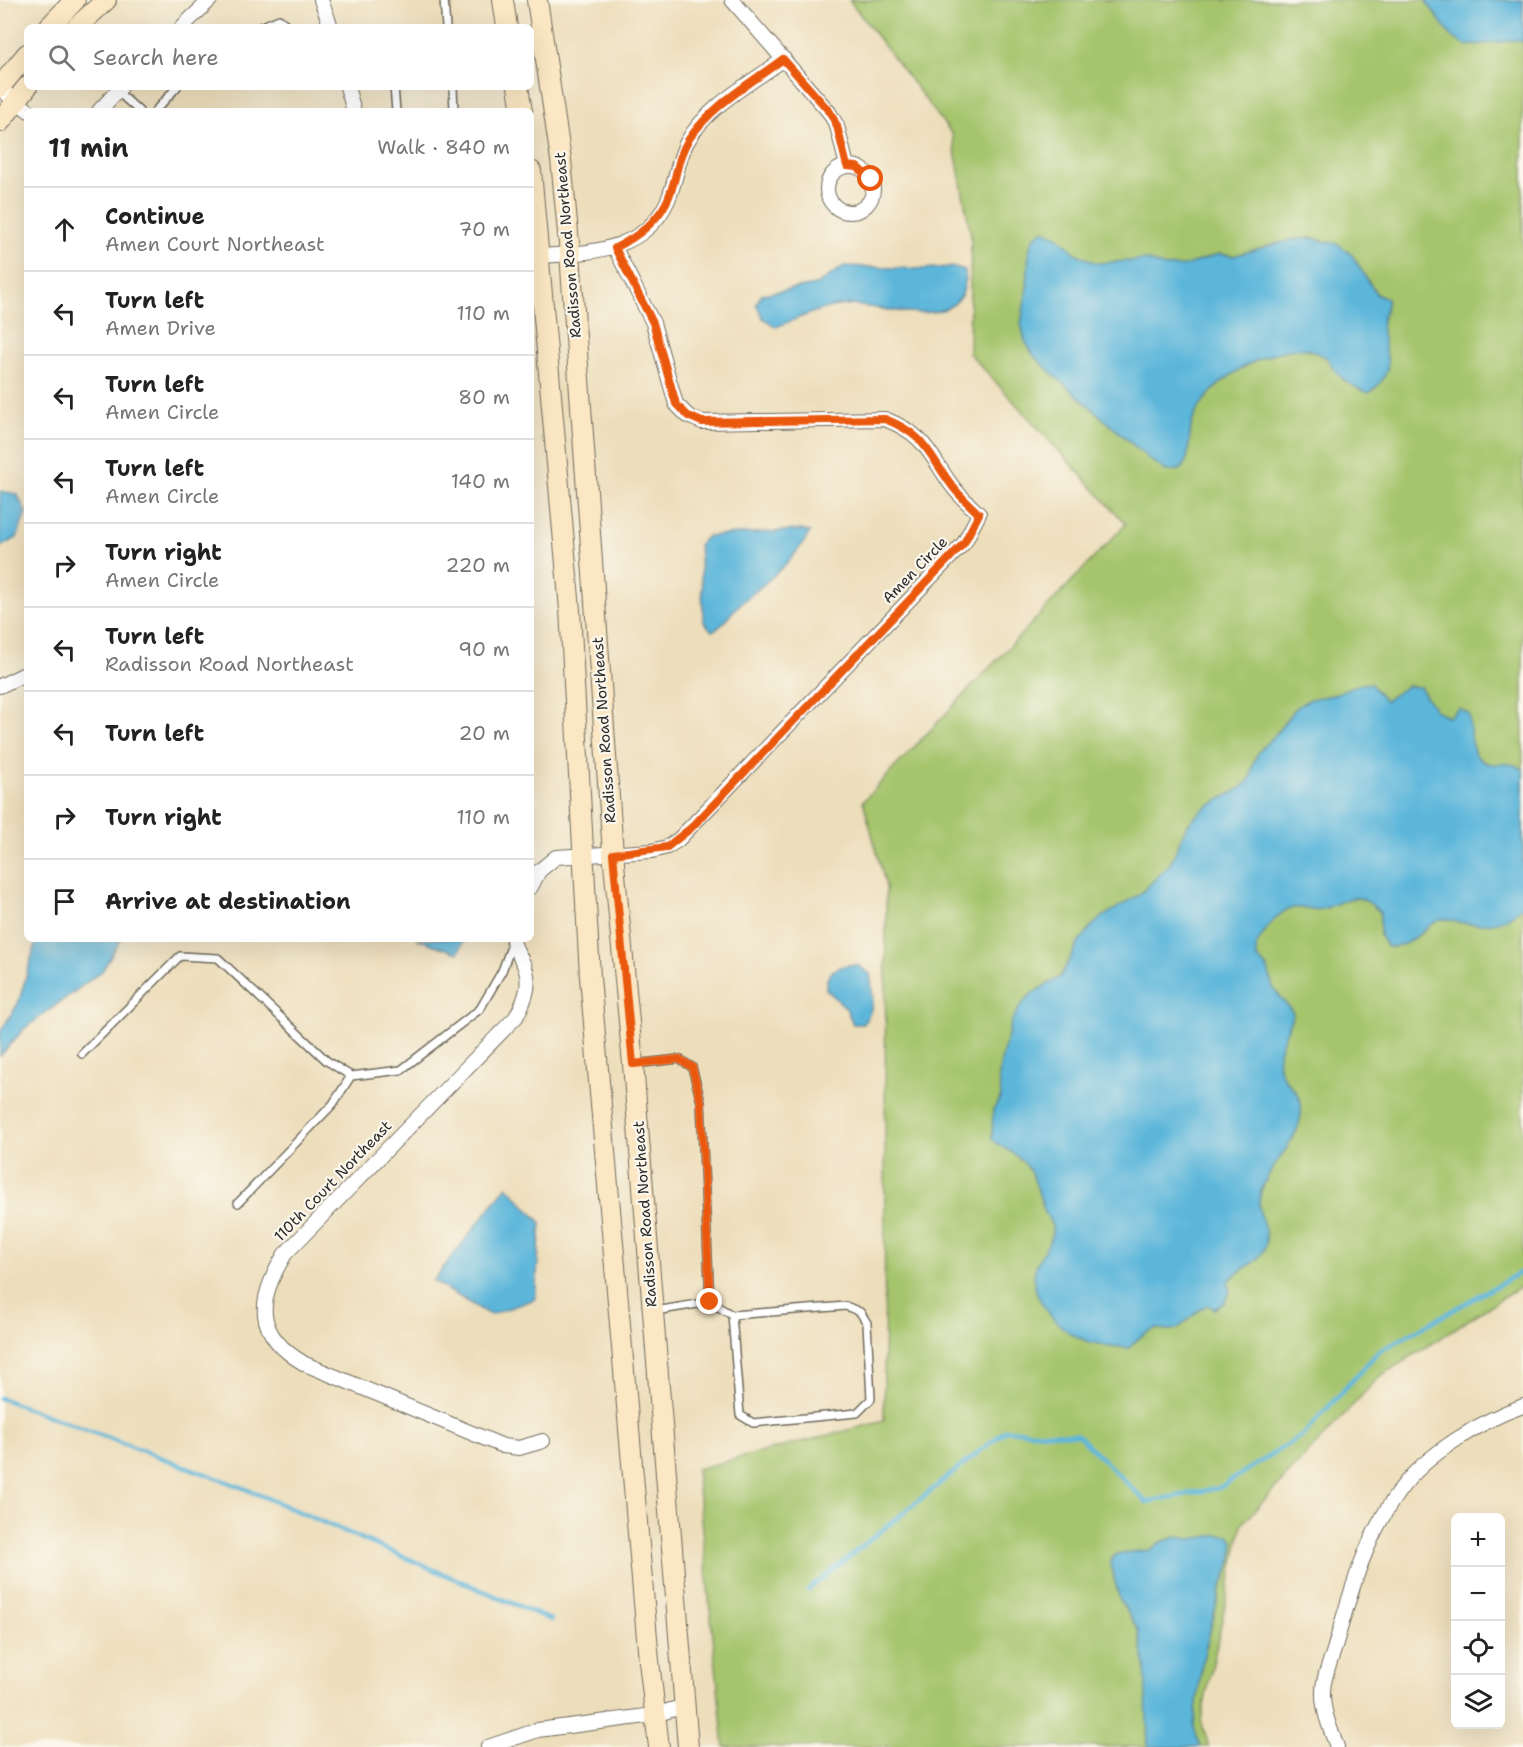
<!DOCTYPE html>
<html lang="en">
<head>
<meta charset="utf-8">
<style>
	:root { --surface:#fff; --page:#f6f6f6; --text:#222; --muted:#767676; --line:#e0e0e0 }
	body { margin:0; font-family:"Shantell Sans",sans-serif; background:var(--page); color:var(--text) }
	.controls { position:absolute; right:18px; bottom:18px; display:grid; overflow:hidden; border-radius:9px; box-shadow:0 6px 24px #0002 }
	.controls button { width:54px; height:54px; display:grid; place-items:center; padding:0; border:0; border-bottom:2px solid var(--line); background:var(--surface); color:var(--text); font:30px sans-serif }
	.stop { position:absolute; width:18px; height:18px; margin:-14px; border:4px solid #ea580c; border-radius:50%; background:#fff }
	.stop.end { background:#ea580c; border-color:#fff; box-shadow:0 2px 6px #0008 }
	.list { margin:0; padding:0; list-style:none }
	h2 { display:flex; justify-content:space-between; align-items:center; height:78px; margin:0; padding:0 24px; font-size:26px }
	h2 small { font-size:20px; font-weight:400; color:var(--muted) }
	.list li { display:grid; grid-template-columns:39px 1fr auto; gap:18px; align-items:center; box-sizing:border-box; height:84px; padding:0 24px; border-top:2px solid var(--line) }
	.list b { display:block; font-size:22px; white-space:nowrap }
	.list p { margin:0; font-size:20px; white-space:nowrap; color:var(--muted) }
	.list em { font-size:20px; font-style:normal; color:var(--muted) }
	.icon { flex:none; width:33px; height:33px; fill:none; stroke:currentColor; stroke-width:2; stroke-linecap:round; stroke-linejoin:round }
	.map { position:relative; flex:none; width:1523px; height:1747px; overflow:hidden }
	.search { position:absolute; background:var(--surface); box-shadow:0 6px 24px #0002; left:24px; top:24px; width:510px; height:66px; display:flex; align-items:center; gap:15px; box-sizing:border-box; padding:0 21px; border-radius:9px; color:var(--muted); font-size:22px }
	.panel { position:absolute; background:var(--surface); box-shadow:0 6px 24px #0002; left:24px; top:108px; width:510px; height:834px; border-radius:9px }
	.map>svg:first-child { display:block }
	.green { fill:#a5c46c; stroke:#68784c; stroke-width:1.5 }
	.water { fill:#5cb6da; stroke:#447082; stroke-width:1.5 }
	.lines { fill:none; stroke-linecap:round; stroke-linejoin:round }
	.stream { stroke:#5cb6da; stroke-width:4.5 }
	.lane-casing { stroke:#6f6a5d; stroke-width:10 }
	.street-casing { stroke:#6f6a5d; stroke-width:16 }
	.secondary-casing { stroke:#6f6a5d; stroke-width:22 }
	.lane { stroke:#fff; stroke-width:7 }
	.street { stroke:#fff; stroke-width:14 }
	.secondary { stroke:#fbe7c3; stroke-width:20 }
	.route { stroke:#ea580c; stroke-width:8 }
	.labels { text-anchor:middle; dominant-baseline:central; stroke-width:4.5; stroke-linejoin:round; paint-order:stroke }
	.street-label { font-size:15px; fill:#2b2b2b; stroke:#fbf7ec }
</style>
</head>
<body>
<div class="map">
<svg width="1523" height="1747" viewBox="0 0 1523 1747">
	<rect width="100%" height="100%" fill="#fbf7ec"/>
	<filter id="ink" filterUnits="userSpaceOnUse"><feTurbulence type="fractalNoise" baseFrequency=".0167" numOctaves="2"/><feDisplacementMap in="SourceGraphic" scale="12" xChannelSelector="R" yChannelSelector="G"/><feConvolveMatrix kernelMatrix="1 2 1 2 8 2 1 2 1" color-interpolation-filters="sRGB"/></filter>
	<filter id="wash" filterUnits="userSpaceOnUse"><feTurbulence type="fractalNoise" baseFrequency=".008" numOctaves="4" result="noise"/><feDisplacementMap in="SourceGraphic" scale="24" xChannelSelector="R" yChannelSelector="G"/><feGaussianBlur stdDeviation="1.35" result="paint"/><feColorMatrix in="noise" values="0 0 0 0 0 0 0 0 0 0 0 0 0 0 0 0 0 1.4 0 .05"/><feComposite in="paint" operator="in"/></filter>
	<g filter="url(#wash)">
		<rect width="100%" height="100%" fill="#eddebb"/>
		<!-- green -->
		<path class="green" d="M849,0H1523V1285L1379,1377L1242,1524L1201,1720L1209,1747H724L696,1469L884,1421L886,886L863,801L1126,524L969,353L971,236L952,134Z"/>
		<!-- water -->
		<path class="water" d="M1425,0H1523V42L1516,40L1466,46L1451,36Z
			M1044,230L1057,236L1077,254L1096,263L1146,260L1165,267L1184,266L1219,254L1233,256L1290,240L1311,238L1338,244L1352,255L1377,295L1387,298C1388,307 1384,312 1382,320C1377,348 1405,366 1369,393C1349,386 1337,377 1327,358C1321,355 1312,350 1306,349C1267,346 1203,384 1192,423C1187,441 1193,455 1180,470L1166,471L1148,458L1055,376L1034,356L1025,341L1021,324L1027,288L1029,250L1034,237Z
			M844,266L924,269L950,267L965,270C971,337 883,305 848,305C822,306 800,318 776,327L763,318L756,304L762,294L816,285Z
			M0,491L17,494L26,512L17,538L0,547Z
			M800,530L810,532C794,562 763,584 738,606C728,615 725,626 712,631L704,622L699,544L708,536Z
			M1370,683L1385,701L1407,686L1420,687L1435,710L1449,717L1459,708L1469,714C1471,734 1467,764 1495,764C1508,764 1511,762 1523,769V906C1502,925 1491,925 1463,923C1457,923 1450,919 1445,919C1425,921 1416,948 1387,947L1380,936V912C1355,887 1349,901 1322,909C1313,911 1303,907 1294,908C1277,910 1263,933 1256,946L1257,957L1268,969L1273,988L1293,1013C1288,1033 1269,1057 1284,1078C1290,1087 1299,1092 1301,1104C1306,1142 1260,1167 1259,1204C1259,1220 1273,1236 1262,1253C1254,1266 1237,1269 1228,1282L1230,1292L1224,1303L1214,1309L1208,1305C1195,1310 1190,1321 1178,1328C1171,1333 1164,1328 1156,1329C1145,1331 1136,1341 1129,1348C1112,1346 1095,1345 1079,1338C1057,1328 1028,1296 1035,1269C1039,1255 1054,1242 1052,1227C1051,1221 1046,1215 1044,1210C1038,1192 1034,1169 1018,1157C1009,1150 1000,1147 992,1139L993,1110L1001,1097L999,1076L1002,1057L1012,1020L1022,1004L1031,994L1060,977L1079,942L1092,926L1105,915L1139,895L1170,864L1187,825L1203,809L1241,788L1251,778C1252,757 1259,750 1274,736C1286,723 1289,709 1309,700C1317,696 1327,698 1335,694C1348,688 1356,684 1370,683Z
			M37,939H121L102,971L24,1029L0,1056V1032L18,1004Z
			M417,939H464L458,953Z
			M848,965H858L870,974C873,992 876,1009 863,1024H853L846,1008L826,989C825,974 834,968 848,965Z
			M507,1186L541,1223L535,1299L490,1315L433,1281Z
			M1218,1535H1229L1234,1541L1232,1561L1220,1591L1202,1663L1194,1726L1200,1747H1148L1145,1664L1138,1630L1120,1600L1110,1563L1114,1556L1120,1553L1150,1550L1161,1542L1177,1537L1191,1539Z"/>
		<g class="lines">
			<!-- stream -->
			<path class="stream" d="M0,1398L241,1487L551,1620
				M808,1590L1006,1430L1078,1435L1146,1502L1219,1488L1304,1434L1378,1352L1523,1271"/>
		</g>
	</g>
	<g filter="url(#ink)">
		<g class="lines">
			<defs>
				<path id="lane" d="M444,0L446,27
					M260,27L279,19L290,27
					M394,87L396,111
					M453,87L454,111
					M117,91L139,111
					M155,111L177,87
					M82,1054L180,956L218,958L327,1061L351,1076L401,1070L480,1009L502,971L512,944
					M634,1064L679,1059L692,1067L701,1102L710,1302L655,1311
					M238,1203L333,1104L351,1076
					M710,1302L732,1315L846,1306L860,1312L867,1323L871,1399L857,1413L753,1423L740,1415L732,1315"/>
				<path id="street" d="M321,0L331,27
					M732,0L829,112L837,126L847,166
					M182,27L210,0
					M347,87L354,111
					M0,89L29,111
					M99,111L121,87
					M827 189a23 23 0 1 1 46 0a23 23 0 1 1-46 0Z
					M531,257C580,252 642,256 667,202C676,183 677,161 687,142C707,106 751,83 784,59
					M0,686L27,673
					M531,887L539,871L556,857L652,851L667,847L678,840L964,543L979,514C969,504 958,495 950,483C927,450 925,435 885,419L702,422L688,416L676,404L653,323L615,248
					M513,939C513,946 519,954 522,961C533,981 526,999 516,1017L285,1254C257,1300 253,1334 305,1364L503,1446L519,1448L543,1441
					M488,1747L538,1730L654,1715L685,1706
					M1337,1747C1331,1730 1323,1713 1323,1694C1322,1680 1330,1663 1334,1650C1350,1594 1365,1537 1400,1490C1425,1455 1482,1420 1523,1406"/>
				<path id="secondary" d="M503,0L507,27
					M537,0L561,160L570,254L613,853L633,1064L688,1747
					M49,27L75,0
					M77,27L106,0
					M0,87L27,54
					M518,87L522,111
					M0,122L27,87
					M531,171L570,610L590,977L649,1661L659,1747"/>
			</defs>
			<!-- lane casing -->
			<use href="#lane" class="lane-casing"/>
			<!-- street casing -->
			<use href="#street" class="street-casing"/>
			<!-- secondary casing -->
			<use href="#secondary" class="secondary-casing"/>
			<!-- lane -->
			<use href="#lane" class="lane"/>
			<!-- street -->
			<use href="#street" class="street"/>
			<!-- secondary -->
			<use href="#secondary" class="secondary"/>
		</g>
	</g>
	<g class="lines" filter="url(#ink)">
		<!-- route -->
		<path class="route" d="M710,1302L701,1102L692,1067L679,1059L633,1064L613,854L667,847L691,828L964,543L979,514C969,504 958,495 950,483C927,451 925,435 885,419L702,422L688,416L676,404L653,323L615,248C635,238 655,224 666,203C677,183 676,158 689,139C712,105 751,83 783,59L830,112L837,126L847,166L857,167L871,179"/>
	</g>
	<g class="labels">
		<!-- street labels -->
		<g class="street-label">
			<text transform="translate(568 245) rotate(-95)">Radisson Road Northeast</text>
			<text transform="translate(915 570) rotate(-46)">Amen Circle</text>
			<text transform="translate(604 730) rotate(-94)">Radisson Road Northeast</text>
			<text transform="translate(333 1181) rotate(-46)">110th Court Northeast</text>
			<text transform="translate(645 1214) rotate(-94)">Radisson Road Northeast</text>
		</g>
	</g>
</svg>
<div class="controls">
<button>+</button>
<button>−</button>
<button><svg class="icon" aria-label="locate" viewBox="0 0 24 24"><circle cx="12" cy="12" r="6"/><path d="M12 2v4M12 18v4M2 12h4M18 12h4"/></svg></button>
<button><svg class="icon" aria-label="layers" viewBox="0 0 24 24"><path d="M12 4l9 5-9 5-9-5zM3 14l9 5 9-5"/></svg></button>
</div>
<div class="stop" style="left:871px;top:179px"></div>
<div class="stop end" style="left:710px;top:1302px"></div>
<div class="search"><svg class="icon" aria-label="search" viewBox="0 0 24 24"><circle cx="10" cy="10" r="6"/><path d="M15 15l6 6"/></svg>Search here</div>
<section class="panel">
<h2>11 min<small>Walk · 840 m</small></h2>
<ul class="list">
<li><svg class="icon" aria-label="ahead" viewBox="0 0 24 24"><path d="M12 20V5M6 11l6-6 6 6"/></svg><div><b>Continue</b><p>Amen Court Northeast</p></div><em>70 m</em></li>
<li><svg class="icon" aria-label="left" viewBox="0 0 24 24"><path d="M17 20v-9H6M10 6l-5 5 5 5"/></svg><div><b>Turn left</b><p>Amen Drive</p></div><em>110 m</em></li>
<li><svg class="icon" aria-label="left" viewBox="0 0 24 24"><path d="M17 20v-9H6M10 6l-5 5 5 5"/></svg><div><b>Turn left</b><p>Amen Circle</p></div><em>80 m</em></li>
<li><svg class="icon" aria-label="left" viewBox="0 0 24 24"><path d="M17 20v-9H6M10 6l-5 5 5 5"/></svg><div><b>Turn left</b><p>Amen Circle</p></div><em>140 m</em></li>
<li><svg class="icon" aria-label="right" viewBox="0 0 24 24"><path d="M7 20v-9h11M14 6l5 5-5 5"/></svg><div><b>Turn right</b><p>Amen Circle</p></div><em>220 m</em></li>
<li><svg class="icon" aria-label="left" viewBox="0 0 24 24"><path d="M17 20v-9H6M10 6l-5 5 5 5"/></svg><div><b>Turn left</b><p>Radisson Road Northeast</p></div><em>90 m</em></li>
<li><svg class="icon" aria-label="left" viewBox="0 0 24 24"><path d="M17 20v-9H6M10 6l-5 5 5 5"/></svg><div><b>Turn left</b></div><em>20 m</em></li>
<li><svg class="icon" aria-label="right" viewBox="0 0 24 24"><path d="M7 20v-9h11M14 6l5 5-5 5"/></svg><div><b>Turn right</b></div><em>110 m</em></li>
<li><svg class="icon" aria-label="arrive" viewBox="0 0 24 24"><path d="M6 21V4h12l-3 4 3 4H6"/></svg><div><b>Arrive at destination</b></div></li>
</ul>
</section>
</div>
</body>
</html>
